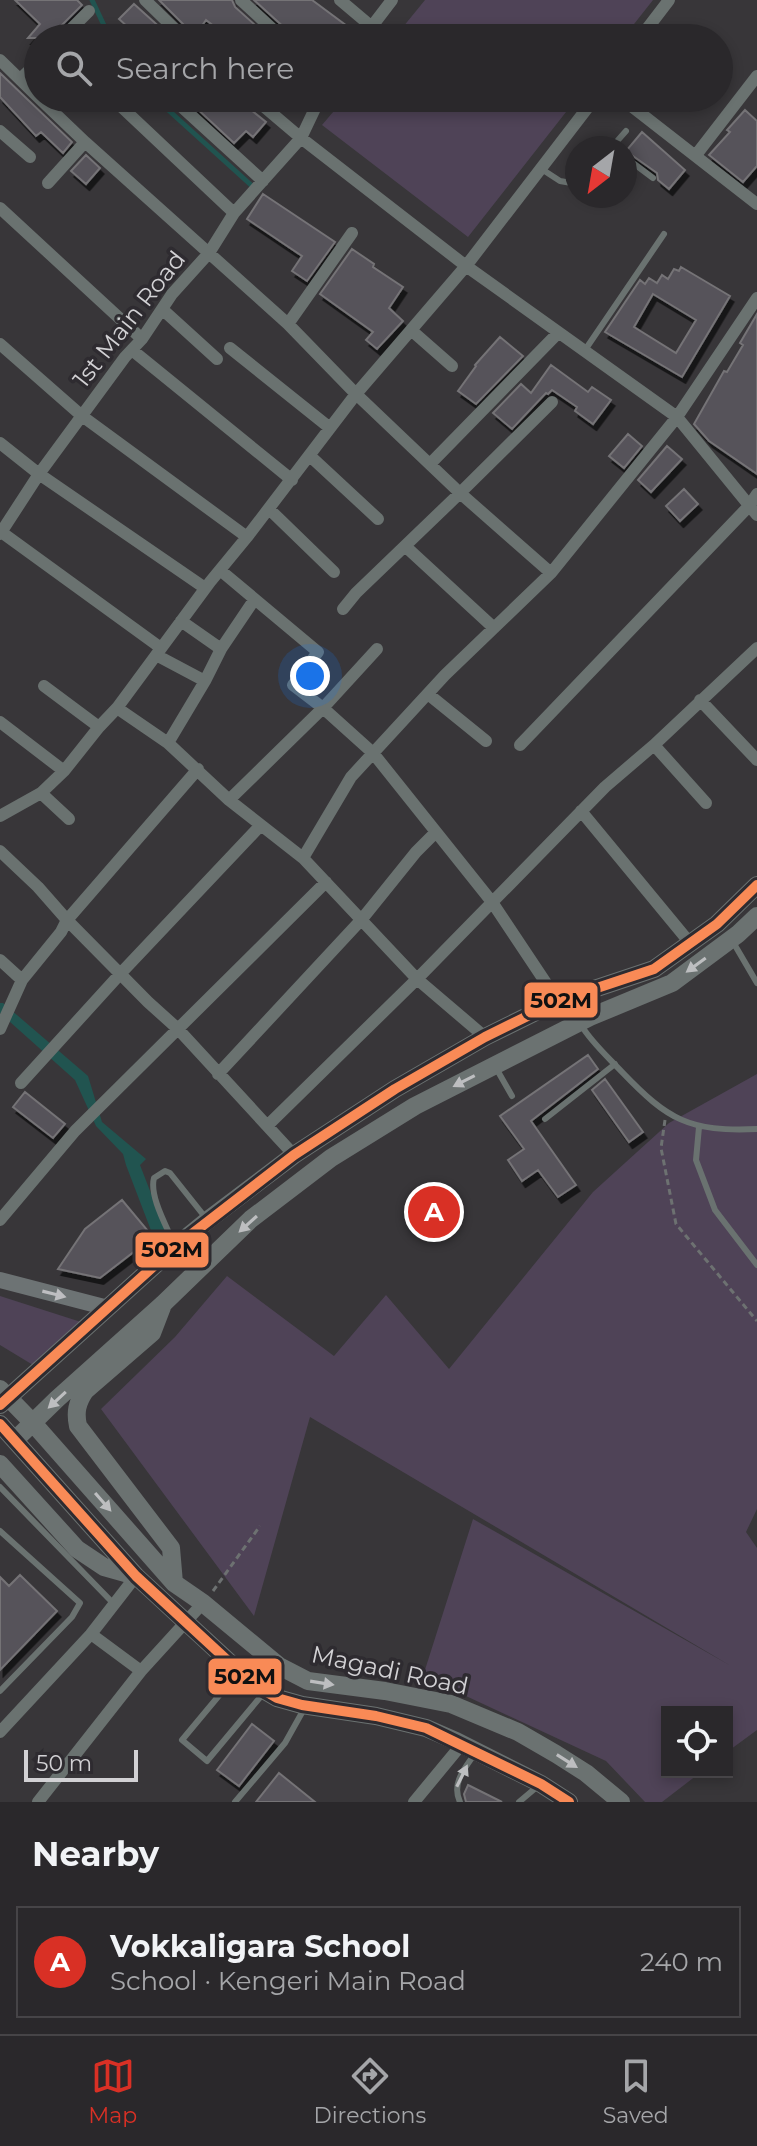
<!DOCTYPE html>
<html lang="en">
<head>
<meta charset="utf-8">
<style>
	:root { --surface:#2a282b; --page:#323033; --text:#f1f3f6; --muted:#a5a6a9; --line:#464447; --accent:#d93025 }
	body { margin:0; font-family:Montserrat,sans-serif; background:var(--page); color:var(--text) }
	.controls { position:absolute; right:24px; bottom:24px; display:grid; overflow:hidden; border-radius:0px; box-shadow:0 4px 12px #0003 }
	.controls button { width:72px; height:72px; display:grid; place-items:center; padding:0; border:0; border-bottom:2px solid var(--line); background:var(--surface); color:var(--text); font:40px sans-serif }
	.compass { position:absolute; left:565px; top:136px; width:72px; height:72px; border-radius:50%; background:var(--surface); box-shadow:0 4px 12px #0003; rotate:211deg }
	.scale { position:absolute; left:24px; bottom:20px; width:114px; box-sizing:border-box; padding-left:8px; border:4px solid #d2d1d4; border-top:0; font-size:22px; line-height:28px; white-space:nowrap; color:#d2d1d4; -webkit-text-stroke:6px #2e2b30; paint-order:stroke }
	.you { position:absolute; left:310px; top:676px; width:28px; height:28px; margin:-20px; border:6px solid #fff; border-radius:50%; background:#1a73e8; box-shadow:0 0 0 12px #1a73e833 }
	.badge { display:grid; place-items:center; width:52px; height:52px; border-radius:50%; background:var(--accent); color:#fff; font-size:26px; font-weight:700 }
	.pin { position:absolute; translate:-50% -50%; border:4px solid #fff; box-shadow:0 2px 8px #0006 }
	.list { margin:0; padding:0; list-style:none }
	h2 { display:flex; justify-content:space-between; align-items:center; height:104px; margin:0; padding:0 32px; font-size:34px }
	h2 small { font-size:26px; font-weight:400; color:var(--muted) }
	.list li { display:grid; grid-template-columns:52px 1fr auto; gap:24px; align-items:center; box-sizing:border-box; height:112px; margin:0 16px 16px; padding:0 16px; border:2px solid var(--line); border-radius:0px }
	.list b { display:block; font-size:30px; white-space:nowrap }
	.list p { margin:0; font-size:26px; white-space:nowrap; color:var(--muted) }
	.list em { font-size:26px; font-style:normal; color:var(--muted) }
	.icon { flex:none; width:44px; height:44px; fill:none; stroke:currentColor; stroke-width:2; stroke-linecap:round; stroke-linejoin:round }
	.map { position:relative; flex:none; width:757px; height:1802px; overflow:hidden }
	.search { position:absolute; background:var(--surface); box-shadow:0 4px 12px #0003; left:24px; right:24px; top:24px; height:88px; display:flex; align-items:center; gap:20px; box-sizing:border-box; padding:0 28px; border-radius:44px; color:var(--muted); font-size:30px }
	.sheet { height:232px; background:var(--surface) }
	nav { display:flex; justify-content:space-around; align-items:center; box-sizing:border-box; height:112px; border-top:2px solid var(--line); background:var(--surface); font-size:22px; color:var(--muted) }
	nav a { display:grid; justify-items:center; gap:4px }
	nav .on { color:var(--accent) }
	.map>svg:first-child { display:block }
	.green { fill:#4f4357 }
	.water { fill:#215450 }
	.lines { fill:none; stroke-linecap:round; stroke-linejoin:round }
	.stream { stroke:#215450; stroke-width:5 }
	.building { fill:#57525a; stroke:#747376; stroke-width:2; fill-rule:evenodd; filter:url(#shadow) }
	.path { stroke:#6d7171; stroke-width:3; stroke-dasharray:6 4; stroke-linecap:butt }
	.lane { stroke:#6a7270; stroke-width:6 }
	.street { stroke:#6a7270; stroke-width:12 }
	.secondary { stroke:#6d7374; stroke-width:16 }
	.primary { stroke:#6b7271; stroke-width:18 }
	.bus-1-casing { stroke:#2e2b30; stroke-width:16 }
	.bus-1 { stroke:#f98a56; stroke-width:10 }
	.oneway { fill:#bdbec0 }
	.oneway2 { fill:#bebec1 }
	.labels { text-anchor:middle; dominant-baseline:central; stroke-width:7; stroke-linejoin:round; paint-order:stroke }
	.street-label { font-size:24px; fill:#d2d1d4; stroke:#2e2b30 }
	.line-badge { stroke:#2e2b30; stroke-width:3 }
	.pale-badge-label { font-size:22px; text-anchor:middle; font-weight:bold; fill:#111 }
</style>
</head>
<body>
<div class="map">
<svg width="757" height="1802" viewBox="0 0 757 1802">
	<defs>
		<filter id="shadow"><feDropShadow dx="3.5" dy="6" stdDeviation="0" flood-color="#0009"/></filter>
	</defs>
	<rect width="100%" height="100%" fill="#383639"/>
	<!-- green -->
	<path class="green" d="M425,0H653L623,38H394Z
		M345,98H577L468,237L322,125Z
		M757,1074V1509L746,1532L757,1548V1730L727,1752V1712H667V1772H701L662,1802H645L606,1761L423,1676L473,1519L731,1666L310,1417L254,1616L101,1409L175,1337L227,1276L334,1356L386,1295L449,1369L593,1192L669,1123Z
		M0,1296L81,1322L33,1365L0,1345Z"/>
	<!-- water -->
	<path class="water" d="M0,1003H3L88,1076L102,1122L146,1159L140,1165L171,1245L160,1254L126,1165L123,1154L96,1126L75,1080L0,1013Z"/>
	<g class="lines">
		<!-- stream -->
		<path class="stream" d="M92,0L110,38
			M155,98L251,185"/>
	</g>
	<!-- building -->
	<path class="building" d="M15,0H77L82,5L49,38H28L40,24Z
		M159,0H232L235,7L254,24L243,38H229L206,20L195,36Z
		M254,0H312L347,26L338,38H293L288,31Z
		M134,4L164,31L156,38H140L119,19Z
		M0,73L72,142L63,153L41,132L36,136L0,97Z
		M197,98H236L266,122L253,137L246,131L234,143L192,104Z
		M745,110L757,121V166L743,182L709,155L730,132L727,130Z
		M642,132L685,170L669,189L658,180L657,173L626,151Z
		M86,155L100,168L86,184L71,171Z
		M263,194L335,242L307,281L292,271L302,256L247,219Z
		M352,249L374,264L373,267L403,287L389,308L403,321L377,349L366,340L373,332L320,294Z
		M681,267L730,296L682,377L605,332L640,280L645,284L649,278L657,283L662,275L668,279L674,269L679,271ZM653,294L696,320L676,353L634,327Z
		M757,314V474L709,441L694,424L724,371L727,372L743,345L740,343Z
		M500,337L523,356L476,404L458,391L476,366L475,365Z
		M551,365L588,392L592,387L611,400L593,424L575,411L577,407L552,390L548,394L546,393L512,429L493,413L521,384L531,393Z
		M628,434L642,446L624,468L609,456Z
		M667,446L682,459L651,492L638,480Z
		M684,489L698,504L680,521L666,506Z
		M588,1055L598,1069L531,1121L576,1185L558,1197L538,1170L522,1181L508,1160L524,1149L500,1116Z
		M605,1079L643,1132L629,1142L592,1090Z
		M25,1092L65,1124L53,1138L13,1107Z
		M122,1200L153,1237L100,1278L58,1269L85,1229Z
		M20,1575L57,1611L0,1670V1577L9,1586Z
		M252,1724L274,1741L239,1786L217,1770Z
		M279,1773L315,1802H256Z
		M468,1785L502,1802H466L464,1794Z"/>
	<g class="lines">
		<!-- path -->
		<path class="path" d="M665,1120L661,1148L676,1224L757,1321
			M213,1591L260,1526"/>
		<!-- lane -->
		<path class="lane" d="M611,148L626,131
			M625,157L653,178
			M540,168L560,181L577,184
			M585,350L664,234
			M733,942L757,983
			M581,1025C592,1043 608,1057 622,1072C668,1120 689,1132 757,1129
			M496,1068L512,1096
			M545,1119L615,1064
			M699,1127L696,1160L715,1210L757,1265
			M174,1244C167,1227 149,1196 154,1178L165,1171L170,1173L205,1217
			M0,1487L113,1603
			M0,1531L80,1603L72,1617L0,1691
			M237,1674L182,1740L207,1761L262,1695
			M235,1802L285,1743L304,1709
			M460,1802C451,1783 465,1768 476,1752
			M519,1802L538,1786"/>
		<!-- street -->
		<path class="street" d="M145,0L184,38
			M241,0L282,38
			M340,0L372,27
			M62,38L89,11
			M363,38L392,0
			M640,38L669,0
			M0,60L38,97
			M20,79L38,62
			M39,98L85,142L288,324L356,394L460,493L551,573
			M112,98L234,213
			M172,98L263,181
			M254,98L301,138L466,266L677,417L757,515
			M621,98L757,204
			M0,131L30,157
			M696,155L757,76
			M48,183L85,142
			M0,208L142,339
			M162,309L217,359
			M288,324L352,233
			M411,330L452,366
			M0,344L82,416L247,537
			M230,348L330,428
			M132,350L292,480
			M0,443L39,474L205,588
			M310,456L378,519
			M430,464L558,333
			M269,509L334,572
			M0,531L161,648
			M0,534L39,474L125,357L142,339L172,294L209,253L234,213L301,138L320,98
			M405,546L494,628
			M220,570L318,652L293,685L323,708L377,649
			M343,609L356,593L460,493L552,402
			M181,621L221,649
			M156,655L205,681L221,649L254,600
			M44,686L99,727
			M428,694L486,741
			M700,700L757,760
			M117,708L168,743L229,800L303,858L351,777L445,675L551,573L677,417L757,298
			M0,722L64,771
			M168,743L205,681
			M520,745L749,506L757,494
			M654,745L706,803
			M41,793L69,819
			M229,800L323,708L373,753L492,902L558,1001
			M581,811L690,943
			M0,816L41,793L64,771L99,727L117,708L210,582L247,537L356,394L466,266L595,98
			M0,851L38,887L67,920L148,1002L178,1029L294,1155
			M303,858L417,979L485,1037
			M0,960L22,980
			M0,1029L22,980L61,932L67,920L198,769
			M218,1074L362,919L416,852L436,832
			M21,1083L121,973L261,825
			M268,1125L417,979L605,787L654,745L757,648
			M0,1220L75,1131L326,882
			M136,1576L91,1634L141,1671
			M0,1732L91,1634
			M38,1802L141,1671L203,1603
			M414,1802L462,1744"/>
		<!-- secondary -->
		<path class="secondary" d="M0,1280L108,1308"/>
		<!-- primary -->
		<path class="primary" d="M162,1307L152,1333L85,1391C77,1403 75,1412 78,1426L171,1548L174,1583
			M0,1389L33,1423L174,1583L203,1603L279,1666L308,1681L385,1691L451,1704L518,1732L556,1754L586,1773L621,1802
			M0,1405L175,1247L208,1220L294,1155L395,1089L485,1037L558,1001L654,969L717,924L757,885
			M0,1424L136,1576L253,1684L277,1698L302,1705L376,1716L426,1728L456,1741L541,1784L569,1802
			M15,1440L57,1399L163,1304L251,1219L331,1158L415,1106L590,1017L672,983L738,934L757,916
			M0,1464L77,1549L104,1567L136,1576"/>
		<defs>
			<path id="bus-1" d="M0,1405L175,1247L294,1155L395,1089L485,1037L558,1001L654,969L717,924L757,885
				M0,1424L136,1576L253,1684L277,1698L302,1705L376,1716L426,1728L541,1784L569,1802"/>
		</defs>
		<!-- bus-1 casing -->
		<use href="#bus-1" class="bus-1-casing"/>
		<!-- bus-1 -->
		<use href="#bus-1" class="bus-1"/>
	</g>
	<!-- one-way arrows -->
	<defs><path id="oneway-solid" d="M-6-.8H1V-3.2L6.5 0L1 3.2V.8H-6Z" transform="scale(2)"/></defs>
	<g class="oneway">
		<use href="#oneway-solid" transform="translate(696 965) rotate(144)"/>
		<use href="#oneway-solid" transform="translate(464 1081) rotate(153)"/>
		<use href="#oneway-solid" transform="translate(248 1224) rotate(138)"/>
		<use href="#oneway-solid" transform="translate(57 1400) rotate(137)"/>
		<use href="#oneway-solid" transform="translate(103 1502) rotate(49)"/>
		<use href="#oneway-solid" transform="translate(322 1683) rotate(9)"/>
		<use href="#oneway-solid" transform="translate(567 1761) rotate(32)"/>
		<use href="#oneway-solid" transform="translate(462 1776) rotate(-64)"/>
	</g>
	<use class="oneway2" href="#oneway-solid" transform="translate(54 1294) rotate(14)"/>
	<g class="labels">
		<!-- street labels -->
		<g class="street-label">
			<text transform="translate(129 319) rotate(-52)">1st Main Road</text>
			<text transform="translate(390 1670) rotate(12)">Magadi Road</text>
		</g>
	</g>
	<g class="line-badge">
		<rect x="523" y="981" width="76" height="38" rx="8" fill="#f98a56"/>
		<rect x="134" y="1231" width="76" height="38" rx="8" fill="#f98a56"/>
		<rect x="207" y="1657" width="76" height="39" rx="8" fill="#f98a56"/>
	</g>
	<g class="pale-badge-label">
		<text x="561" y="1008">502M</text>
		<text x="172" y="1257">502M</text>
		<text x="245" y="1684">502M</text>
	</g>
</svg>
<div class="controls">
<button><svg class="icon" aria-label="locate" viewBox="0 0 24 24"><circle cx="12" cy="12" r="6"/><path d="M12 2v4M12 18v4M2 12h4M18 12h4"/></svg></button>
</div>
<svg class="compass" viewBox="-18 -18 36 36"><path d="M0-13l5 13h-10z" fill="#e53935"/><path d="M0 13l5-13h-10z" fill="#a5a6a9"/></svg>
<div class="scale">50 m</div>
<div class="you"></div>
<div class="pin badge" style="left:434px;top:1212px">A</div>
<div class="search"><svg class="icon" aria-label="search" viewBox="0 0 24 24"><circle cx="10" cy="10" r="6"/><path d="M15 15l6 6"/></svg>Search here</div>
</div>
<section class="sheet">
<h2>Nearby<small></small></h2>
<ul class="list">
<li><span class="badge">A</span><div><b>Vokkaligara School</b><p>School · Kengeri Main Road</p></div><em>240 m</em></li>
</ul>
</section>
<nav>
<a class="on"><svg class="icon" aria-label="map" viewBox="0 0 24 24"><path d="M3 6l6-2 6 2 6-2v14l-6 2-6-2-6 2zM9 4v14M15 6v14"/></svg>Map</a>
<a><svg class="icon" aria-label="directions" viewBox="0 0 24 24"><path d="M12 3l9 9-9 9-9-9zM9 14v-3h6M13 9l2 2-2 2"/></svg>Directions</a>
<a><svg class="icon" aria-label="saved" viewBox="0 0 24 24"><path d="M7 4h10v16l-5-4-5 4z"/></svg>Saved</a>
</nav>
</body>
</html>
